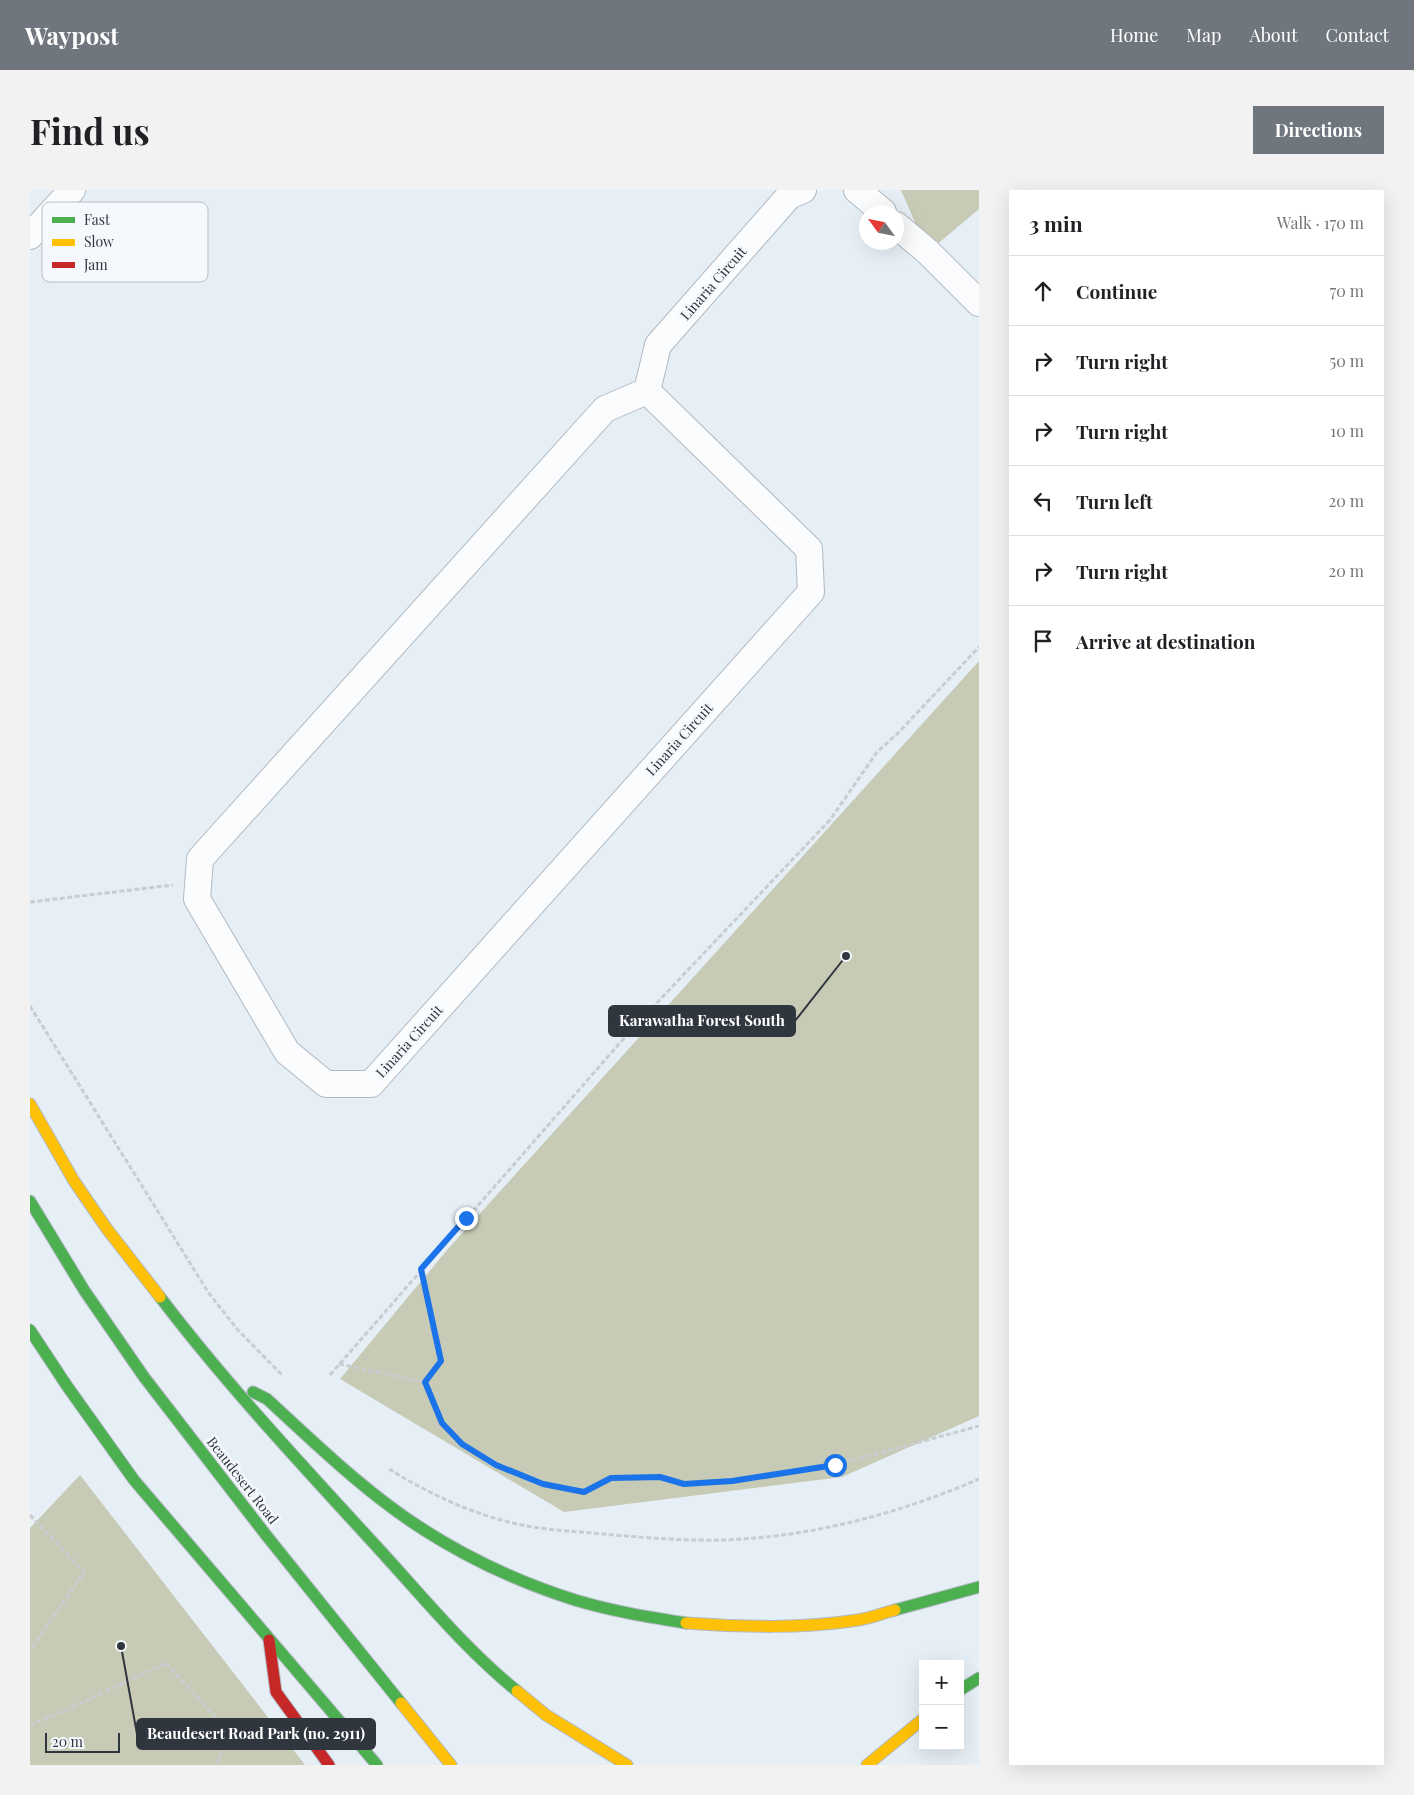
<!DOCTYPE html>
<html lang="en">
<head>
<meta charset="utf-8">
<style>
	:root { --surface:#fff; --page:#f2f2f2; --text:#202124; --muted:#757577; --line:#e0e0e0; --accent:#70767e }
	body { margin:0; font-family:"Playfair Display",serif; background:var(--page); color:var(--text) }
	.controls { position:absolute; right:15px; bottom:15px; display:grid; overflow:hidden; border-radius:0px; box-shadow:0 5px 20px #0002 }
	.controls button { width:45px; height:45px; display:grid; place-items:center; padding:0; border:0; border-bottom:1px solid var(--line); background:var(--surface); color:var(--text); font:25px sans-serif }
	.compass { position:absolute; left:829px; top:15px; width:45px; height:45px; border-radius:50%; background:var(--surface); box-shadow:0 5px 20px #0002; rotate:303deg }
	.scale { position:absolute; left:15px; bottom:12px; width:75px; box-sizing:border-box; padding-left:5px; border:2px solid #30363e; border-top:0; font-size:14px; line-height:18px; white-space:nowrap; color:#30363e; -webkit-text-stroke:4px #f5f9fd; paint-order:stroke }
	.stop { position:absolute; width:15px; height:15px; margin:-11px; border:4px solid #1a73e8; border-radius:50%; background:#fff }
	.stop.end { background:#1a73e8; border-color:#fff; box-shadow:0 1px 5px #0008 }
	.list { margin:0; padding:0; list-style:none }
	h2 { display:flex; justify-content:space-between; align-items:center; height:65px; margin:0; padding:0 20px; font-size:21px }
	h2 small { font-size:16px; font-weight:400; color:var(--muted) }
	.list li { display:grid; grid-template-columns:32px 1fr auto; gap:15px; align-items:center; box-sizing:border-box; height:70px; padding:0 20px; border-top:1px solid var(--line) }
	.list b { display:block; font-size:19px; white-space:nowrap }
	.list em { font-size:16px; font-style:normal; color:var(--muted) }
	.icon { flex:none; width:28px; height:28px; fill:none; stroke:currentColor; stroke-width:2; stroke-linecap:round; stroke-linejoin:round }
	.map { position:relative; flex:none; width:949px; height:1575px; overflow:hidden; border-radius:0px }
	header { display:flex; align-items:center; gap:30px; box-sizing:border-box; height:70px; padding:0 25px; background:var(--accent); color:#fff }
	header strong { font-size:24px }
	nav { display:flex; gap:28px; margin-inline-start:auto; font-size:18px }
	.intro { display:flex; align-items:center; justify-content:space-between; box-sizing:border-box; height:120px; padding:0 30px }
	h1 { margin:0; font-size:35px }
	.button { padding:12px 22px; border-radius:0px; background:var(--accent); color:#fff; font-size:18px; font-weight:700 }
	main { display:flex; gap:30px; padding:0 30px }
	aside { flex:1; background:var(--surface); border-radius:0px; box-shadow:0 5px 20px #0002 }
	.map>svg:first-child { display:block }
	.forest { fill:#c7cab5 }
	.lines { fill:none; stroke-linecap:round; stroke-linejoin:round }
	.street-casing { stroke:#b2b9c0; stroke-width:28 }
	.fast-casing { stroke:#b2b9c0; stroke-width:13 }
	.slow-casing { stroke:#b2b9c0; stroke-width:13 }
	.jam-casing { stroke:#b2b9c0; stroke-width:13 }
	.path { stroke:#cacdd0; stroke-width:3; stroke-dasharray:5 2.5; stroke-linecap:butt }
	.street { stroke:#fbfcfe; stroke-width:26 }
	.fast { stroke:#4caf50; stroke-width:11 }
	.slow { stroke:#ffc107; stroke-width:11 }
	.jam { stroke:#c62828; stroke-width:11 }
	.route { stroke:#1a73e8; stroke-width:6 }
	.labels { text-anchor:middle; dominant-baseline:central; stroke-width:5; stroke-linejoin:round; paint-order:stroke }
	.street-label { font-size:14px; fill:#30363e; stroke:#f5f9fd }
	.key { fill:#f5f9fd; stroke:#babec4; stroke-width:1 }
	.key-label { font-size:14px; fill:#30363e }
	.leader { fill:none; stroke:#30363e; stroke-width:2 }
	.callout-dot { fill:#30363e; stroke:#f5f9fd; stroke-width:2 }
	.callout { fill:#30363e; stroke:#30363e; stroke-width:2 }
	.callout-label { font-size:15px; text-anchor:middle; font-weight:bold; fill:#fff }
</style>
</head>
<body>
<header>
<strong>Waypost</strong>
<nav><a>Home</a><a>Map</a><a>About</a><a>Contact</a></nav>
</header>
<div class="intro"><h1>Find us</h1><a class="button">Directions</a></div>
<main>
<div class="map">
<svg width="949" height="1575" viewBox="0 0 949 1575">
	<rect width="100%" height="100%" fill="#e6eef6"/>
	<!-- forest -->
	<path class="forest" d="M871,0H949V19L898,62Z
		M949,471V1226L812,1287L534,1322L310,1189L417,1060Z
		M50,1285L275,1575H0V1338Z"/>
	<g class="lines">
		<defs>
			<path id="street" d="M827,0L853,22
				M866,35L898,62L949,113
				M0,46L42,0
				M617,201L779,359L781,402L341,894H296L257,862L167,709L170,669L575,219L617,201L628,155L759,6L773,0"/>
			<path id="fast" d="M0,1011L54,1100L114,1187L236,1345L371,1513
				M130,1107C197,1195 273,1276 348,1358C393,1407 435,1459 487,1501
				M0,1140L37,1196L104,1290L347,1575
				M223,1202L237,1209C286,1254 335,1302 391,1338C439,1369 491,1393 545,1410C581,1421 619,1427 656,1433
				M865,1420L949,1397
				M930,1500L949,1488"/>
			<path id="slow" d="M0,914L44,991L77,1039L130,1107
				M656,1433C714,1437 771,1439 828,1430C841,1428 853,1423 865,1420
				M487,1501L516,1525L597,1575
				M371,1513L421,1575
				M837,1575L893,1529"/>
			<path id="jam" d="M239,1450L246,1502L299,1575"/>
		</defs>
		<!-- street casing -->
		<use href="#street" class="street-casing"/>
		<!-- fast casing -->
		<use href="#fast" class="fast-casing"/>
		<!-- slow casing -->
		<use href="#slow" class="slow-casing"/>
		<!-- jam casing -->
		<use href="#jam" class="jam-casing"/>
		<!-- path -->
		<path class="path" d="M0,712L143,695
			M0,816L178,1102L207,1139L253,1186
			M309,1174L395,1192L411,1171L391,1080
			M300,1185L603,838L800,630L847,562L869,542L949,457
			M395,1192L412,1233L432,1254L466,1275L513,1293L554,1302L581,1288L630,1287L654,1294L702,1291L805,1275L949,1236
			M359,1279C401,1305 448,1327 497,1336C526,1341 555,1342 584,1345C620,1348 657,1351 693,1350C781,1347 868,1324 949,1289
			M0,1325L54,1382L0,1461
			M0,1535L38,1519L136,1473L198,1541L187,1575"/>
		<!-- street -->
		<use href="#street" class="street"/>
		<!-- fast -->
		<use href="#fast" class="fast"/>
		<!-- slow -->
		<use href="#slow" class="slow"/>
		<!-- jam -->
		<use href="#jam" class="jam"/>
	</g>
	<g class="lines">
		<!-- route -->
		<path class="route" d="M436,1028L391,1079L411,1171L395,1192L412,1233L432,1254L466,1275L513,1294L554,1302L581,1288L630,1287L654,1294L702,1291L805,1275"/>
	</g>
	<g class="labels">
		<!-- street labels -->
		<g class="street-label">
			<text transform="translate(683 93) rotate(-49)">Linaria Circuit</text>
			<text transform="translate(649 549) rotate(-48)">Linaria Circuit</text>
			<text transform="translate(379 851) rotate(-48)">Linaria Circuit</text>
			<text transform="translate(213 1290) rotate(52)">Beaudesert Road</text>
		</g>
	</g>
	<!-- legend -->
	<rect x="12" y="12" width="166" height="80" rx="8" class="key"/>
	<rect x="22" y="27" width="23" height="6" fill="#4caf50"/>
	<rect x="22" y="49" width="23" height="7" fill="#ffc107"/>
	<rect x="22" y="72" width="23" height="6" fill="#c62828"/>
	<g class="key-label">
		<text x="54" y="35">Fast</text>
		<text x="54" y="57">Slow</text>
		<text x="54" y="80">Jam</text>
	</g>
	<!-- callouts -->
	<path class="leader" d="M816 766L765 831M91 1456L107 1544"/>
	<g class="callout-dot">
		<circle cx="816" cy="766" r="5"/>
		<circle cx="91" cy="1456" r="5"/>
	</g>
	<g class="callout">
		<rect x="579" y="816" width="186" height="30" rx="5"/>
		<rect x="107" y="1529" width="238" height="30" rx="5"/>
	</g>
	<g class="callout-label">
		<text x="672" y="836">Karawatha Forest South</text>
		<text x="226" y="1549">Beaudesert Road Park (no. 2911)</text>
	</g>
</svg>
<div class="controls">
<button>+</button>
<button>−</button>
</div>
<svg class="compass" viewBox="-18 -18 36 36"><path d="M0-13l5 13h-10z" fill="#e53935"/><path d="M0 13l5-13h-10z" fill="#757577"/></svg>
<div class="scale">20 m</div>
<div class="stop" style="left:805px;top:1275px"></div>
<div class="stop end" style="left:436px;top:1028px"></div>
</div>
<aside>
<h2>3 min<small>Walk · 170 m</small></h2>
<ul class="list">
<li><svg class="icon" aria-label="ahead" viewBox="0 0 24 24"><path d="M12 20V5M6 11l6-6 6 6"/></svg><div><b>Continue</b></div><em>70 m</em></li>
<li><svg class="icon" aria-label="right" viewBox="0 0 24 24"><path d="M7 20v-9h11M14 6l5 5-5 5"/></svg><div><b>Turn right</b></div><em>50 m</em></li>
<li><svg class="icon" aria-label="right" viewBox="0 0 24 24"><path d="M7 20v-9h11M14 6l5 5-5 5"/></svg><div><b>Turn right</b></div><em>10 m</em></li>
<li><svg class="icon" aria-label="left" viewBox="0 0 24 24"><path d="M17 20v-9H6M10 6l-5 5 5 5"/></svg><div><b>Turn left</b></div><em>20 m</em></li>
<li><svg class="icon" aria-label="right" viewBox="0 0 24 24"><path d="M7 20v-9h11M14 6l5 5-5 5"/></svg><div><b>Turn right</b></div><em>20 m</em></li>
<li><svg class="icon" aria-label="arrive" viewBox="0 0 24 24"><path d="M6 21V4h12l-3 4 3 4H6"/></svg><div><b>Arrive at destination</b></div></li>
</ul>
</aside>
</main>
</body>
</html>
